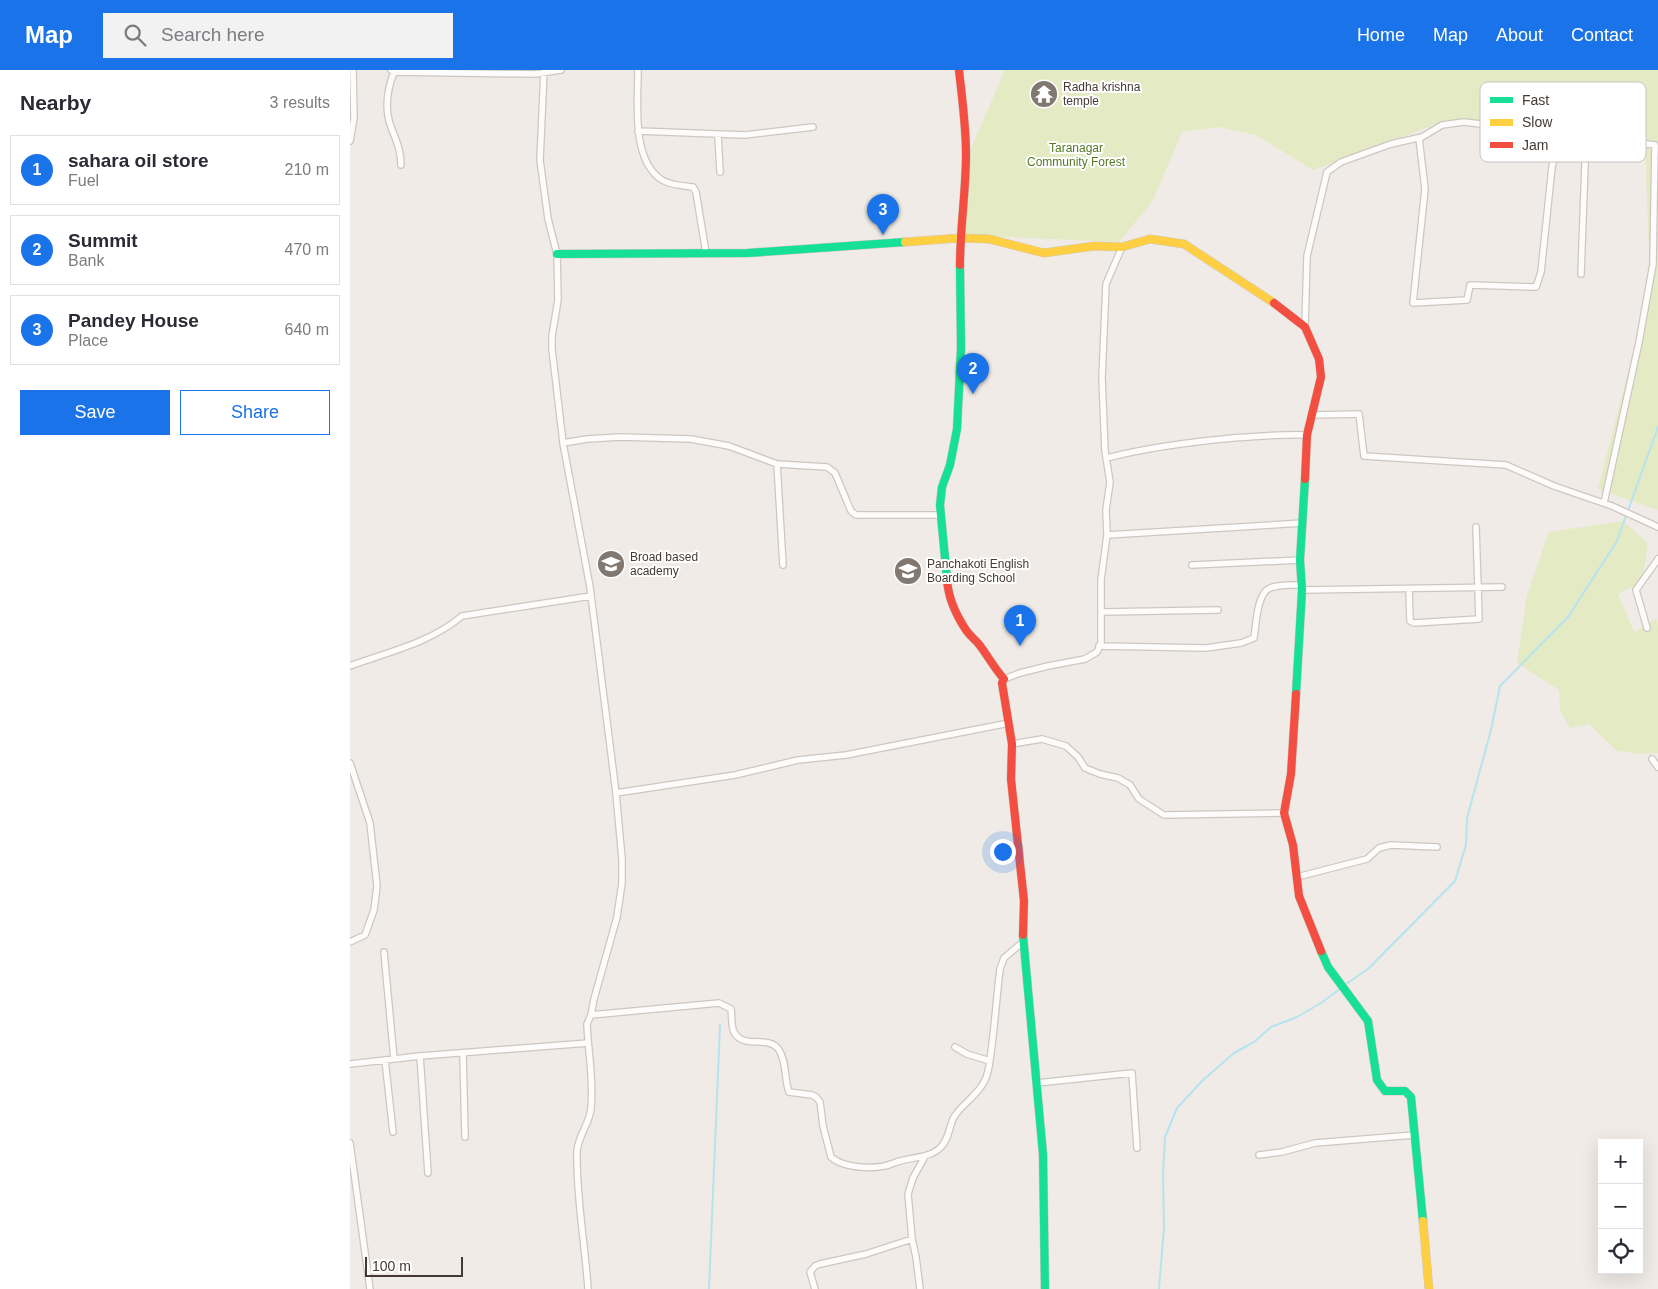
<!DOCTYPE html>
<html lang="en">
<head>
<meta charset="utf-8">
<style>
	:root { --surface:#fff; --page:#f2f2f3; --text:#2b2b33; --muted:#7c7c81; --line:#e1e1e2; --accent:#1a73e8 }
	body { margin:0; font-family:Arial,sans-serif; background:var(--page); color:var(--text) }
	.controls { position:absolute; right:15px; bottom:15px; display:grid; overflow:hidden; border-radius:0px; box-shadow:0 5px 20px #0002 }
	.controls button { width:45px; height:45px; display:grid; place-items:center; padding:0; border:0; border-bottom:1px solid var(--line); background:var(--surface); color:var(--text); font:25px sans-serif }
	.scale { position:absolute; left:15px; bottom:12px; width:98px; box-sizing:border-box; padding-left:5px; border:2px solid #453a33; border-top:0; font-size:14px; line-height:18px; white-space:nowrap; color:#453a33; -webkit-text-stroke:4px #fff; paint-order:stroke }
	.you { position:absolute; left:652px; top:781px; width:18px; height:18px; margin:-12px; border:4px solid #fff; border-radius:50%; background:#1a73e8; box-shadow:0 0 0 8px #1a73e833 }
	.badge { display:grid; place-items:center; width:32px; height:32px; border-radius:50%; background:var(--accent); color:#fff; font-size:16px; font-weight:700 }
	.pin { position:absolute; translate:-50% -41px; filter:drop-shadow(0 1px 2px #0008) }
	.pin::after { content:''; position:absolute; top:26px; width:18px; height:15px; background:inherit; clip-path:polygon(0 0,100% 0,50% 100%) }
	.list { margin:0; padding:0; list-style:none }
	h2 { display:flex; justify-content:space-between; align-items:center; height:65px; margin:0; padding:0 20px; font-size:21px }
	h2 small { font-size:16px; font-weight:400; color:var(--muted) }
	.list li { display:grid; grid-template-columns:32px 1fr auto; gap:15px; align-items:center; box-sizing:border-box; height:70px; margin:0 10px 10px; padding:0 10px; border:1px solid var(--line); border-radius:0px }
	.list b { display:block; font-size:19px; white-space:nowrap }
	.list p { margin:0; font-size:16px; white-space:nowrap; color:var(--muted) }
	.list em { font-size:16px; font-style:normal; color:var(--muted) }
	.actions { display:flex; gap:10px; padding:15px 20px }
	.actions a { flex:1; padding:11px 0; border:1px solid var(--accent); border-radius:0px; text-align:center; font-size:18px; color:var(--accent) }
	.actions .main { background:var(--accent); color:#fff }
	.icon { flex:none; width:28px; height:28px; fill:none; stroke:currentColor; stroke-width:2; stroke-linecap:round; stroke-linejoin:round }
	.map { position:relative; flex:none; width:1308px; height:1219px; overflow:hidden }
	header { display:flex; align-items:center; gap:30px; box-sizing:border-box; height:70px; padding:0 25px; background:var(--accent); color:#fff }
	header strong { font-size:24px }
	nav { display:flex; gap:28px; margin-inline-start:auto; font-size:18px }
	.search { width:350px; height:45px; background:var(--page); display:flex; align-items:center; gap:12px; box-sizing:border-box; padding:0 18px; border-radius:0px; color:var(--muted); font-size:19px }
	main { display:flex }
	aside { flex:1; background:var(--surface) }
	.map>svg:first-child { display:block }
	.green { fill:#e4eac4 }
	.lines { fill:none; stroke-linecap:round; stroke-linejoin:round }
	.stream { stroke:#b4e4f0; stroke-width:2 }
	.street-casing { stroke:#ccc7c2; stroke-width:8 }
	.fast-casing { stroke:#d1c8be; stroke-width:9 }
	.slow-casing { stroke:#d1c8be; stroke-width:9 }
	.jam-casing { stroke:#d1c8be; stroke-width:9 }
	.street { stroke:#fdfcfb; stroke-width:5.5 }
	.fast { stroke:#16e098; stroke-width:8 }
	.slow { stroke:#ffcf43; stroke-width:8 }
	.jam { stroke:#f24e42; stroke-width:8 }
	.labels { text-anchor:middle; dominant-baseline:central; stroke-width:4; stroke-linejoin:round; paint-order:stroke }
	.poi-label { font-size:12px; fill:#453a33; stroke:#fff; text-anchor:start }
	.park-label { font-size:12px; fill:#557924; stroke:#fff }
	.key { fill:#fff; stroke:#c7c4c2; stroke-width:1 }
	.key-label { font-size:14px; fill:#453a33 }
</style>
</head>
<body>
<header>
<strong>Map</strong>
<div class="search"><svg class="icon" aria-label="search" viewBox="0 0 24 24"><circle cx="10" cy="10" r="6"/><path d="M15 15l6 6"/></svg>Search here</div>
<nav><a>Home</a><a>Map</a><a>About</a><a>Contact</a></nav>
</header>
<main>
<aside>
<h2>Nearby<small>3 results</small></h2>
<ul class="list">
<li><span class="badge">1</span><div><b>sahara oil store</b><p>Fuel</p></div><em>210 m</em></li>
<li><span class="badge">2</span><div><b>Summit</b><p>Bank</p></div><em>470 m</em></li>
<li><span class="badge">3</span><div><b>Pandey House</b><p>Place</p></div><em>640 m</em></li>
</ul>
<div class="actions"><a class="main">Save</a><a>Share</a></div>
</aside>
<div class="map">
<svg width="1308" height="1219" viewBox="0 0 1308 1219">
	<rect width="100%" height="100%" fill="#f0ebe6"/>
	<!-- green -->
	<path class="green" d="M655,0H1308V440L1248,419L1300,216L1295,71L1097,50L963,100L906,65L869,57L832,62L802,132L769,172L610,165L613,97Z
		M1273,451L1298,473L1292,512L1268,524L1284,562L1306,549L1308,556V683L1292,684L1267,681L1239,654L1220,658L1210,641L1209,620L1167,593L1177,525L1199,462Z"/>
	<g class="lines">
		<!-- stream -->
		<path class="stream" d="M993,916L1018,899L1105,811L1116,775L1117,748L1141,660L1150,616L1218,547L1267,471L1308,357
			M359,1219L370,955
			M809,1219L814,1158L813,1105L815,1067L827,1038L852,1011L884,983L904,972L921,957L947,947L971,933L990,919"/>
		<defs>
			<path id="street" d="M41,0L44,2L185,4L211,0
				M194,0L190,90L198,149L207,184L208,230L202,266V279L213,373L240,517L266,723L272,789V813L267,847L244,929L241,945L237,954C238,982 244,1010 241,1038C240,1053 228,1066 227,1081C226,1127 235,1173 238,1219
				M288,0C288,33 281,90 312,110C320,115 334,116 343,117L346,122L356,183
				M44,2C37,20 34,38 41,57C46,70 51,80 51,95
				M288,61L395,65L463,57
				M368,65L370,102
				M1069,68L1075,119L1063,233L1117,230L1120,215L1186,217L1191,202L1202,97L1209,63
				M0,71L4,48L3,0
				M1231,204L1236,67
				M955,257L957,186L977,102L991,92L1041,74L1072,67L1092,55L1114,52L1305,75L1303,194L1289,272L1254,433
				M962,345L1009,344L1014,386L1156,395L1204,416L1262,436L1308,457
				M213,373L237,369L270,367L341,369L379,376L427,394L477,397L485,403L501,441L506,445H591
				M757,388C799,377 840,372 883,368C908,366 932,364 957,365
				M427,394L433,495
				M757,465L953,453
				M842,495L950,490
				M1059,519L1060,551L1064,553L1129,549L1126,457
				M952,520L1152,517
				M752,542L868,540
				M1297,558L1286,520L1308,489
				M749,576L856,578L891,573L904,568C906,555 907,523 920,518C930,514 942,515 951,515
				M0,596C38,582 80,573 112,546L241,526
				M654,609L670,603L698,596L735,589L747,582L751,573V510L757,465L756,440L760,412L755,381L752,308L756,214L772,177
				M662,674L692,669L716,676L728,687L735,698L750,704L768,708L780,715L789,729L814,745L934,743
				M1302,689L1308,697
				M0,693L20,753L27,816L24,840L15,865L0,872
				M266,723L385,705L448,690L496,685L659,653
				M947,807L1017,789L1029,778L1041,775L1087,777
				M34,882L44,989
				M241,945L369,933L381,939C382,946 381,956 384,962C393,980 419,964 429,980C437,992 434,1009 439,1022L462,1025L466,1027L470,1032L473,1056L481,1087C494,1099 528,1100 544,1093C558,1087 578,1089 590,1078C599,1070 599,1056 604,1047C612,1034 627,1026 634,1012C640,1002 640,987 642,975C645,950 647,924 650,899L654,888L673,872
				M605,977L617,984L640,991
				M113,984L115,1067
				M70,986L78,1103
				M35,990L43,1062
				M0,994L70,986L238,973
				M687,1013L782,1003L787,1078
				M0,1073L20,1219
				M909,1085L932,1082L965,1073L1064,1065
				M465,1219L460,1202L465,1196L470,1194L516,1184L562,1169
				M570,1219L566,1187L562,1169L558,1124L563,1108L575,1086"/>
			<path id="fast" d="M207,184L398,183L555,172
				M597,509L590,435L592,417L600,395L607,359L611,278L610,195
				M946,624L952,520L950,490L955,409
				M673,865L693,1084L695,1219
				M971,881L978,897L1018,951L1027,1010L1035,1021H1055L1061,1027L1073,1151"/>
			<path id="slow" d="M555,172L610,168L639,169L694,183L744,176L772,177L800,169L834,174L924,233
				M1073,1151L1079,1219"/>
			<path id="jam" d="M609,0C612,28 616,56 616,84C616,121 610,158 610,195
				M924,233L955,257L969,289L971,307L957,365L955,409
				M597,509C598,527 606,545 616,560C620,566 627,571 631,577C639,588 645,599 654,609L652,613L662,674L661,709L674,831L673,865
				M946,624L941,704L934,743L943,775L949,826L971,881"/>
		</defs>
		<!-- street casing -->
		<use href="#street" class="street-casing"/>
		<!-- fast casing -->
		<use href="#fast" class="fast-casing"/>
		<!-- slow casing -->
		<use href="#slow" class="slow-casing"/>
		<!-- jam casing -->
		<use href="#jam" class="jam-casing"/>
		<!-- street -->
		<use href="#street" class="street"/>
		<!-- fast -->
		<use href="#fast" class="fast"/>
		<!-- slow -->
		<use href="#slow" class="slow"/>
		<!-- jam -->
		<use href="#jam" class="jam"/>
	</g>
	<!-- icons -->
	<defs>
		<symbol id="temple-disc" viewBox="-11 -11 22 22"><circle r="9.5" fill="#817872" stroke="#fff"/><path d="M0-6L5-2H3V0L6.5 2.5H4V6H1.5V3h-3V6H-4V2.5H-6.5L-3 0V-2H-5Z" fill="#fff"/></symbol>
		<symbol id="school-disc" viewBox="-11 -11 22 22"><circle r="9.5" fill="#817872" stroke="#fff"/><path d="M0-5L7-2L0 1L-7-2ZM-4 1L0 2.5L4 1V4Q0 6-4 4Z" fill="#fff"/></symbol>
	</defs>
	<g fill-rule="evenodd">
		<use href="#temple-disc" x="678" y="8" width="32" height="32"/>
		<use href="#school-disc" x="245" y="478" width="32" height="32"/>
		<use href="#school-disc" x="542" y="485" width="32" height="32"/>
	</g>
	<g class="labels">
		<!-- poi labels -->
		<g class="poi-label">
			<text x="713" y="17">Radha krishna<tspan x="713" dy="14">temple</tspan></text>
			<text x="280" y="487">Broad based<tspan x="280" dy="14">academy</tspan></text>
			<text x="577" y="494">Panchakoti English<tspan x="577" dy="14">Boarding School</tspan></text>
		</g>
		<!-- park labels -->
		<g class="park-label">
			<text x="726" y="78">Taranagar<tspan x="726" dy="14">Community Forest</tspan></text>
		</g>
	</g>
	<!-- legend -->
	<rect x="1130" y="12" width="166" height="80" rx="8" class="key"/>
	<rect x="1140" y="27" width="23" height="6" fill="#16e098"/>
	<rect x="1140" y="49" width="23" height="7" fill="#ffcf43"/>
	<rect x="1140" y="72" width="23" height="6" fill="#f24e42"/>
	<g class="key-label">
		<text x="1172" y="35">Fast</text>
		<text x="1172" y="57">Slow</text>
		<text x="1172" y="80">Jam</text>
	</g>
</svg>
<div class="controls">
<button>+</button>
<button>−</button>
<button><svg class="icon" aria-label="locate" viewBox="0 0 24 24"><circle cx="12" cy="12" r="6"/><path d="M12 2v4M12 18v4M2 12h4M18 12h4"/></svg></button>
</div>
<div class="scale">100 m</div>
<div class="you"></div>
<div class="pin badge" style="left:670px;top:576px">1</div>
<div class="pin badge" style="left:623px;top:324px">2</div>
<div class="pin badge" style="left:533px;top:165px">3</div>
</div>
</main>
</body>
</html>
